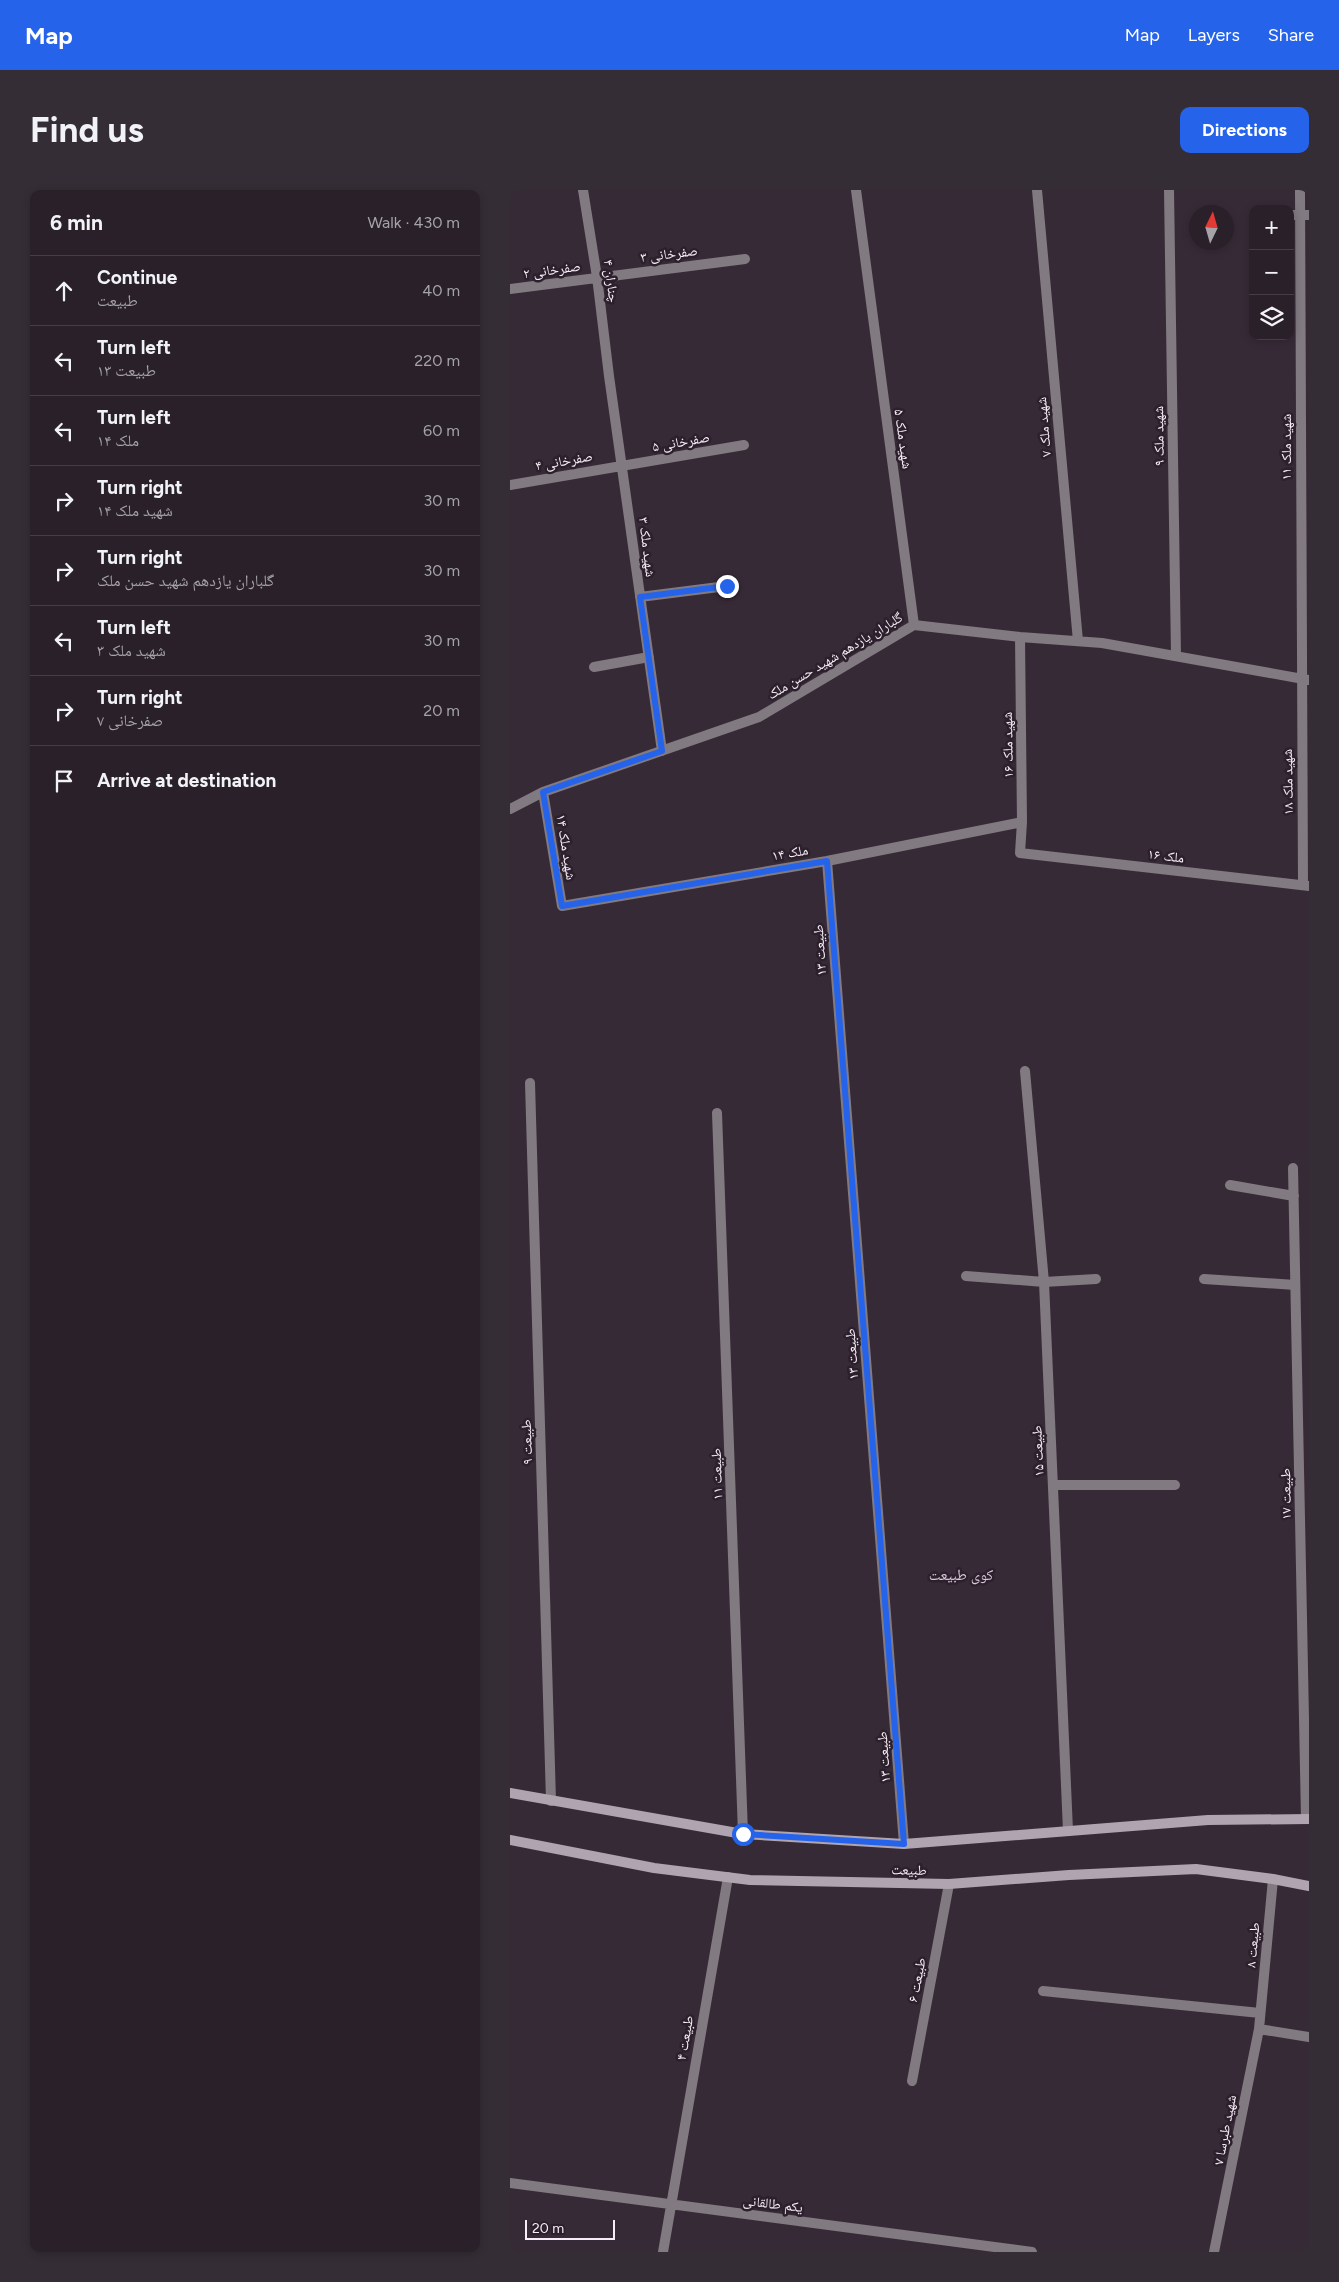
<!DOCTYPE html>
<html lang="en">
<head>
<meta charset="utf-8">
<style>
	:root { --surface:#292029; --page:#352d35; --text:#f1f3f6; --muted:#a5a3a8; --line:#453e46; --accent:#2563eb }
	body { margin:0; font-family:Figtree,"Noto Naskh Arabic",sans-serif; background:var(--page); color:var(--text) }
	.controls { position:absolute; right:15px; top:15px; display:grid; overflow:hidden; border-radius:10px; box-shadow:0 2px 8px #0003 }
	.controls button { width:45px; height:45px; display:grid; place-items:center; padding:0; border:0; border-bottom:1px solid var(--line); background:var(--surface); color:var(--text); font:25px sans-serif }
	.compass { position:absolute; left:679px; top:15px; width:45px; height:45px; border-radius:50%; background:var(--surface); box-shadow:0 2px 8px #0003; rotate:5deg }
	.scale { position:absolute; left:15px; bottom:12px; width:90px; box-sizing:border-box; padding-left:5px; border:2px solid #f6edf6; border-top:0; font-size:14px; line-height:18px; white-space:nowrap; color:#f6edf6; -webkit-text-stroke:4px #2c202d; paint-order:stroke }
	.stop { position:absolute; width:15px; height:15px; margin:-11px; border:4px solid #2563eb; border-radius:50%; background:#fff }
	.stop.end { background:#2563eb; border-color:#fff; box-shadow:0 1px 5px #0008 }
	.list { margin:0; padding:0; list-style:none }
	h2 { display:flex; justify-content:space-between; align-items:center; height:65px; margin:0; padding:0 20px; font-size:21px }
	h2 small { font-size:16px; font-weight:400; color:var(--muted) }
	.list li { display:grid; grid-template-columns:32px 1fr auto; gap:15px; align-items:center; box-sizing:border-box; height:70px; padding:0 20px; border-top:1px solid var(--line) }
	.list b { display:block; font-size:19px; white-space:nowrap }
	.list p { margin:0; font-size:16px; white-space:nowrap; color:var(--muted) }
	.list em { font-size:16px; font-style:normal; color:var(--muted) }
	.icon { flex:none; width:28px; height:28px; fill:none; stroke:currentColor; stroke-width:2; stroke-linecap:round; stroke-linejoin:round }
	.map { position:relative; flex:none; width:799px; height:2062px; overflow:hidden; border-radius:10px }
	header { display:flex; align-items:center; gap:30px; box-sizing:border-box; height:70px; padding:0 25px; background:var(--accent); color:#fff }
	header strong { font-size:24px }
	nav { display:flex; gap:28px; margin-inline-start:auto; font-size:18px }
	.intro { display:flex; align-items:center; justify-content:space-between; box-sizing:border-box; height:120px; padding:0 30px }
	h1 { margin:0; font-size:35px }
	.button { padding:12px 22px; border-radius:10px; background:var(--accent); color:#fff; font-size:18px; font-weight:700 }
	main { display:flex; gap:30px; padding:0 30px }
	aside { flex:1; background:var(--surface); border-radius:10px; box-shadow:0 2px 8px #0003 }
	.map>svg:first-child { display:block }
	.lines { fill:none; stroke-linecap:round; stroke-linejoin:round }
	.street { stroke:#817a81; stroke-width:10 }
	.secondary { stroke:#afa4af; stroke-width:10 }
	.route { stroke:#2563eb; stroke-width:6 }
	.labels { text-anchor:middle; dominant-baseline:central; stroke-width:5; stroke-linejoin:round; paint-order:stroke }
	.street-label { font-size:14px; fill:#f6edf6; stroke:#2c202d }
	.neighbourhood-label { font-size:15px; fill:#d8c8d8; stroke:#2c202d }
</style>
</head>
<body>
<header>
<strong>Map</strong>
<nav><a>Map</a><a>Layers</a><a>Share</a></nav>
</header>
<div class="intro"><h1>Find us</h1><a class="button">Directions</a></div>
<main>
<aside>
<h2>6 min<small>Walk · 430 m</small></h2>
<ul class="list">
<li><svg class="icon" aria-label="ahead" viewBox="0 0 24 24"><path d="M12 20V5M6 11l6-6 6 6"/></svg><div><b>Continue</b><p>طبیعت</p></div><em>40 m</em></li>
<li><svg class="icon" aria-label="left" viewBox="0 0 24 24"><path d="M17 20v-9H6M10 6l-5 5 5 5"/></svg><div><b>Turn left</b><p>طبیعت ۱۳</p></div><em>220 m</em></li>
<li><svg class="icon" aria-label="left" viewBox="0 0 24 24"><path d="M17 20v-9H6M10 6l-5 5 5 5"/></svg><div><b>Turn left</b><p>ملک ۱۴</p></div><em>60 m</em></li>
<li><svg class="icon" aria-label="right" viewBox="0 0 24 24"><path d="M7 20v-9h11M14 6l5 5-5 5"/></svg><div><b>Turn right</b><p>۱۴ شهید ملک</p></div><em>30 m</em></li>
<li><svg class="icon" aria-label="right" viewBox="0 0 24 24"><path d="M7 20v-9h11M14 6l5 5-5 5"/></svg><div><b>Turn right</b><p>گلباران یازدهم شهید حسن ملک</p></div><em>30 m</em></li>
<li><svg class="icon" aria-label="left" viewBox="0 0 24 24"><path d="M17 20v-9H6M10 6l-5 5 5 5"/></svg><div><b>Turn left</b><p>۳ شهید ملک</p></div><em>30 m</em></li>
<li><svg class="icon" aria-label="right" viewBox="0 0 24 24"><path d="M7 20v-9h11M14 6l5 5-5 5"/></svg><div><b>Turn right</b><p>صفرخانی ۷</p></div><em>20 m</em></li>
<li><svg class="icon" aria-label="arrive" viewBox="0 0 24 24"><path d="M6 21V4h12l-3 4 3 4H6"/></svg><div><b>Arrive at destination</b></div></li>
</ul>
</aside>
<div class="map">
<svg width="799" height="2062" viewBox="0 0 799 2062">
	<rect width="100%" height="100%" fill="#372a37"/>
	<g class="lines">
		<!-- street -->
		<path class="street" d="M73,0L87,87L99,186L152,561
			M346,0L404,435
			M527,0L568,451
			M659,0L666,466
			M790,0L793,695
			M780,25H799
			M0,99L235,69
			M0,295L234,255
			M130,407L217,396
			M510,447L512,632L510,663L799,696
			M84,477L139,467
			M33,602L52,716L317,671L512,632
			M0,619L33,602L249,527L404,435L510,447L592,453L799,490
			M317,671L394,1654
			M515,881L534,1092L558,1641
			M20,893L41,1611
			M207,923L233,1644
			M783,978L796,1629
			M720,995L784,1006
			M456,1086L534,1092L586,1089
			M694,1089L785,1095
			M543,1295H665
			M533,1801L750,1823
			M749,1839L799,1847
			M402,1891L439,1694
			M0,1993L522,2062
			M153,2062L218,1687
			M704,2062L749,1839L763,1689"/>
		<!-- secondary -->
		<path class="secondary" d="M0,1603L233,1644L394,1654L698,1630L799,1629
			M0,1650L144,1678L240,1690L439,1694L559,1685L686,1679L763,1689L799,1696"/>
	</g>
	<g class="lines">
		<!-- route -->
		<path class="route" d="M217,396L130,407L152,561L33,602L52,716L317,671L394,1654L233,1644"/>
	</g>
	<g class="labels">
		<!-- street labels -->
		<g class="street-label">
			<text transform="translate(159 64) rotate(-7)">صفرخانی ۳</text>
			<text transform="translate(42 80) rotate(-8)">صفرخانی ۲</text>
			<text transform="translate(101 91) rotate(82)">۴ چناران</text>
			<text transform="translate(534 237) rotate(-95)">شهید ملک ۷</text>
			<text transform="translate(649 246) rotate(-91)">شهید ملک ۹</text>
			<text transform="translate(393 249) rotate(82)">شهید ملک ۵</text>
			<text transform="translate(171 252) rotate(-10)">صفرخانی ۵</text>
			<text transform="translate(776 257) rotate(-90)">شهید ملک ۱۱</text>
			<text transform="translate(54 271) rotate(-10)">صفرخانی ۴</text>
			<text transform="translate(137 357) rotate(83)">۳ شهید ملک</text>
			<text transform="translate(325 466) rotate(-31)">گلباران یازدهم شهید حسن ملک</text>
			<text transform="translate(498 555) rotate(-91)">شهید ملک ۱۶</text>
			<text transform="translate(778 592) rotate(-91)">شهید ملک ۱۸</text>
			<text transform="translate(56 657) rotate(81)">۱۴ شهید ملک</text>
			<text transform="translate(280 663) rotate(-10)">ملک ۱۴</text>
			<text transform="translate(656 666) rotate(7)">ملک ۱۶</text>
			<text transform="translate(310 760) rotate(-94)">طبیعت ۱۳</text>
			<text transform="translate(342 1164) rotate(-94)">طبیعت ۱۳</text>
			<text transform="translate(17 1252) rotate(-92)">طبیعت ۹</text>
			<text transform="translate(528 1261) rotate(-93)">طبیعت ۱۵</text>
			<text transform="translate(207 1284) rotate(-92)">طبیعت ۱۱</text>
			<text transform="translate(776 1304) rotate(-91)">طبیعت ۱۷</text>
			<text transform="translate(374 1567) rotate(-94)">طبیعت ۱۳</text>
			<text transform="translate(399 1680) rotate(1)">طبیعت</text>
			<text transform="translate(743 1755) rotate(-85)">۸ طبیعت</text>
			<text transform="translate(407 1790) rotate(-79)">۶ طبیعت</text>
			<text transform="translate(175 1848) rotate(-80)">۴ طبیعت</text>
			<text transform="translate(715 1940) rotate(-79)">۷ شهید طبرسا</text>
			<text transform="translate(263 2014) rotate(7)">یکم طالقانی</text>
		</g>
		<!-- neighbourhood labels -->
		<g class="neighbourhood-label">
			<text x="451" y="1385">کوی طبیعت</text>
		</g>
	</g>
</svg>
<div class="controls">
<button>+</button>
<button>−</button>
<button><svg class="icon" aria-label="layers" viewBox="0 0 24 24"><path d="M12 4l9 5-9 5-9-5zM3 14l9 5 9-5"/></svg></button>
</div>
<svg class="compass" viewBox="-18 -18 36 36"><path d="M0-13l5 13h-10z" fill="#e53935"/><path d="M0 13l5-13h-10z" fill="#a5a3a8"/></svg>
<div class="scale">20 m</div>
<div class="stop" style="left:233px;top:1644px"></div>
<div class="stop end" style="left:217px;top:396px"></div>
</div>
</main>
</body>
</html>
